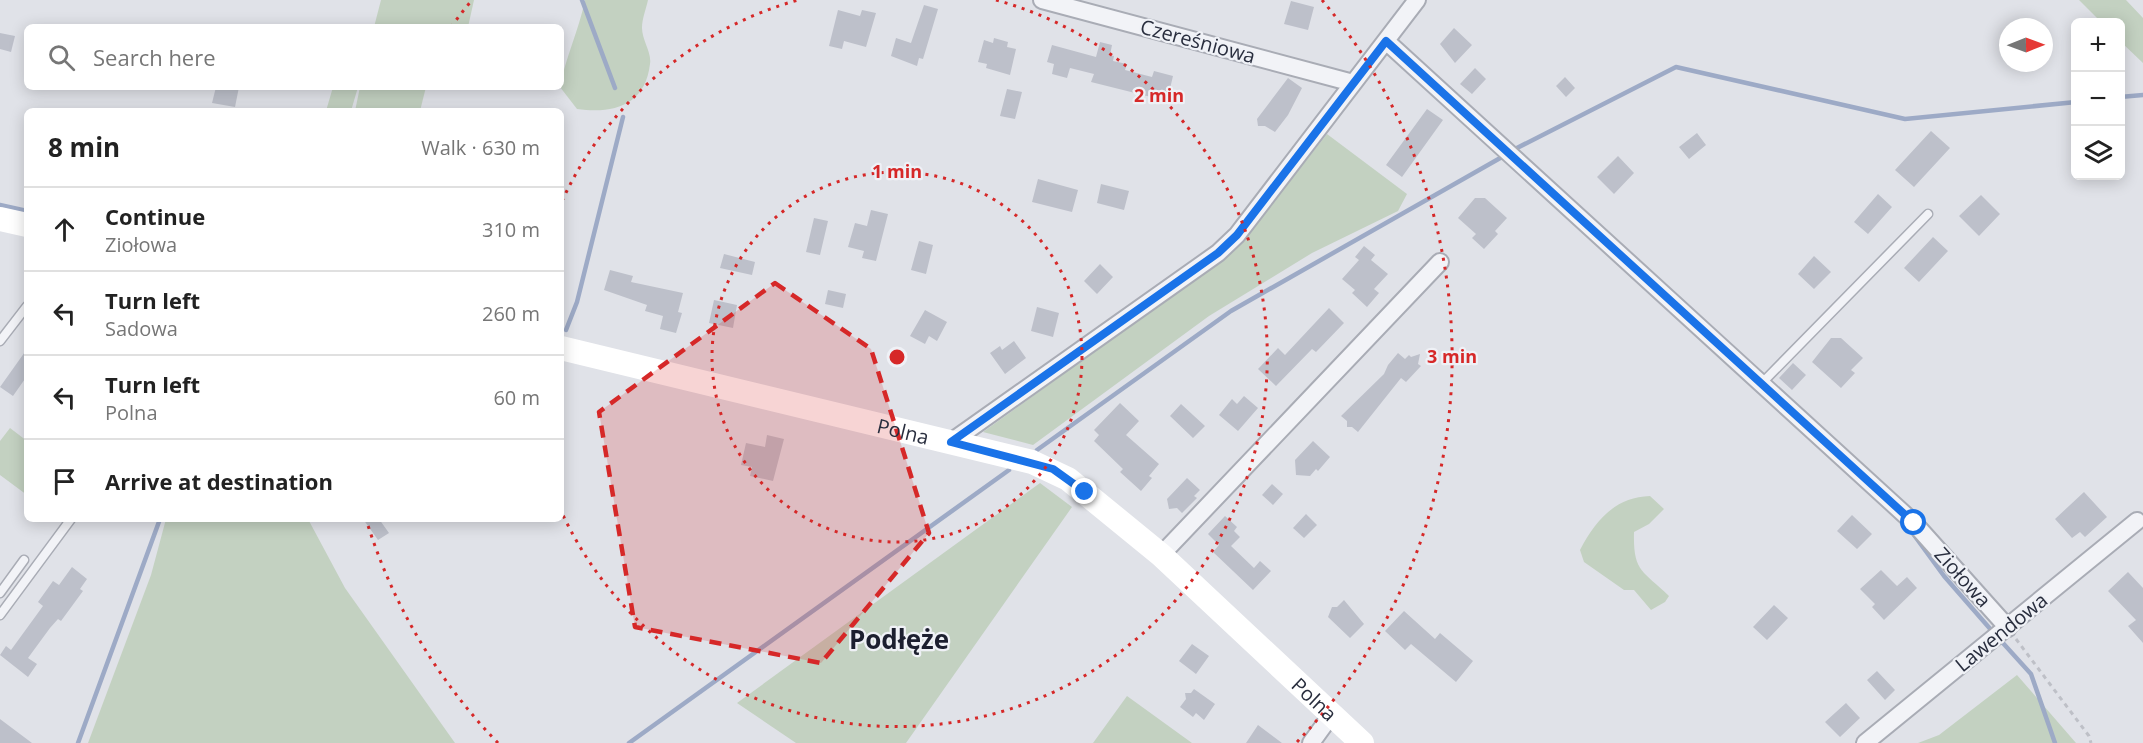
<!DOCTYPE html>
<html lang="en">
<head>
<meta charset="utf-8">
<style>
	:root { --surface:#fff; --page:#f6f6f6; --text:#222; --muted:#767676; --line:#e0e0e0 }
	body { margin:0; font-family:"Open Sans",sans-serif; background:var(--page); color:var(--text) }
	.controls { position:absolute; right:18px; top:18px; display:grid; overflow:hidden; border-radius:9px; box-shadow:0 3px 15px #0003 }
	.controls button { width:54px; height:54px; display:grid; place-items:center; padding:0; border:0; border-bottom:2px solid var(--line); background:var(--surface); color:var(--text); font:30px sans-serif }
	.compass { position:absolute; left:1999px; top:18px; width:54px; height:54px; border-radius:50%; background:var(--surface); box-shadow:0 3px 15px #0003; rotate:89deg }
	.stop { position:absolute; width:18px; height:18px; margin:-14px; border:4px solid #1a73e8; border-radius:50%; background:#fff }
	.stop.end { background:#1a73e8; border-color:#fff; box-shadow:0 2px 6px #0008 }
	.list { margin:0; padding:0; list-style:none }
	h2 { display:flex; justify-content:space-between; align-items:center; height:78px; margin:0; padding:0 24px; font-size:26px }
	h2 small { font-size:20px; font-weight:400; color:var(--muted) }
	.list li { display:grid; grid-template-columns:39px 1fr auto; gap:18px; align-items:center; box-sizing:border-box; height:84px; padding:0 24px; border-top:2px solid var(--line) }
	.list b { display:block; font-size:22px; white-space:nowrap }
	.list p { margin:0; font-size:20px; white-space:nowrap; color:var(--muted) }
	.list em { font-size:20px; font-style:normal; color:var(--muted) }
	.icon { flex:none; width:33px; height:33px; fill:none; stroke:currentColor; stroke-width:2; stroke-linecap:round; stroke-linejoin:round }
	.map { position:relative; flex:none; width:2143px; height:743px; overflow:hidden }
	.search { position:absolute; background:var(--surface); box-shadow:0 3px 15px #0003; left:24px; top:24px; width:540px; height:66px; display:flex; align-items:center; gap:15px; box-sizing:border-box; padding:0 21px; border-radius:9px; color:var(--muted); font-size:22px }
	.panel { position:absolute; background:var(--surface); box-shadow:0 3px 15px #0003; left:24px; top:108px; width:540px; height:414px; border-radius:9px }
	.map>svg:first-child { display:block }
	.green { fill:#c3d1c1 }
	.lines { fill:none; stroke-linecap:round; stroke-linejoin:round }
	.stream { stroke:#9daac6; stroke-width:4.5 }
	.building { fill:#bdc0ca }
	.lane-casing { stroke:#a9acb5; stroke-width:11 }
	.street-casing { stroke:#a9acb5; stroke-width:20 }
	.path { stroke:#bec0c7; stroke-width:3; stroke-dasharray:4.5 4.5; stroke-linecap:butt }
	.lane { stroke:#f2f3f7; stroke-width:8 }
	.street { stroke:#f2f3f7; stroke-width:16 }
	.secondary { stroke:#fff; stroke-width:24 }
	.route { stroke:#1a73e8; stroke-width:8 }
	.marked { fill:#d62828; fill-opacity:0.2; stroke:#d62828; stroke-width:4.5; stroke-dasharray:12 8; stroke-linejoin:round }
	.ring { fill:none; stroke:#d62828; stroke-width:3; stroke-dasharray:3 6 }
	.labels { text-anchor:middle; dominant-baseline:central; stroke-width:4.5; stroke-linejoin:round; paint-order:stroke }
	.street-label { font-size:20px; fill:#292e3e; stroke:#eff1f6 }
	.district-label { font-size:26px; font-weight:bold; fill:#1c1f2f; stroke:#eff1f6 }
	.centre { fill:#d62828; stroke:#eff1f6; stroke-width:3 }
	.ring-label { font-size:18px; text-anchor:middle; font-weight:bold; fill:#d62828; stroke:#eff1f6; stroke-width:4.5; stroke-linejoin:round; paint-order:stroke }
</style>
</head>
<body>
<div class="map">
<svg width="2143" height="743" viewBox="0 0 2143 743">
	<rect width="100%" height="100%" fill="#e0e2e8"/>
	<!-- green -->
	<path class="green" d="M381,0H474L468,27H374Z
		M585,0H648C646,9 642,19 642,28C642,40 652,53 650,64C645,106 613,114 577,109L560,87C565,59 579,30 585,0Z
		M2079,0H2126L2143,18V63L2121,42L2120,22H2101Z
		M333,87H358L351,111H326Z
		M360,87H426L420,111H355Z
		M1327,134L1407,194L1398,211L1312,253L1209,316L1033,445L983,432L1235,250Z
		M10,428L27,441V495L0,475V441Z
		M1040,483L1072,507L906,743H796L737,703Z
		M1650,496L1664,509L1649,524L1634,532C1633,572 1642,570 1669,596L1665,602L1651,610L1634,590H1624L1584,562L1580,550C1595,521 1615,497 1650,496Z
		M166,519H308L345,588L455,743H88L151,575Z
		M2017,675L2076,743H1918L1939,735Z
		M1127,696L1192,743H1093Z"/>
	<g class="lines">
		<!-- stream -->
		<path class="stream" d="M582,0L615,88
			M2120,97L2143,95
			M1515,149L1676,67L1905,119L2076,102
			M0,205L27,211
			M566,330L577,302L623,117
			M1037,450L1231,311L1502,157
			M177,519H205
			M1914,535L1944,576L1992,631
			M2002,642L2031,674L2055,743
			M78,743L160,519
			M629,743L1009,470"/>
	</g>
	<!-- building -->
	<path class="building" d="M1291,1L1314,7L1308,30L1284,24Z
		M924,5L938,9L923,59L919,58L917,66L891,56L896,38L911,43Z
		M838,10L860,16L862,10L876,13L866,47L844,41L842,49L829,46Z
		M1454,28L1472,45L1455,63L1440,44Z
		M0,33L15,36L11,52L0,49Z
		M994,38L1008,42L1007,47L1016,49L1010,75L986,68L987,64L978,62L984,40L993,43Z
		M1100,42L1112,45L1110,55L1114,56L1113,61L1127,64L1125,70L1152,77L1154,71L1173,76L1167,101L1091,82L1094,74L1070,68L1067,78L1052,74L1054,64L1047,62L1052,45L1096,57Z
		M1475,68L1486,79L1472,94L1460,84Z
		M1565,77L1575,88L1566,97L1556,86Z
		M1288,78L1302,88L1288,115L1275,132L1265,126H1258L1257,119Z
		M216,87H239L235,107L212,103Z
		M1007,89L1022,92L1015,119L1000,116Z
		M1427,109L1443,120L1402,177L1386,165Z
		M1931,131L1950,148L1914,187L1895,170Z
		M1697,133L1706,145L1689,159L1679,147Z
		M1618,156L1634,173L1614,194L1597,177Z
		M1038,179L1078,190L1072,212L1032,202Z
		M1101,184L1129,191L1124,210L1097,203Z
		M1878,194L1892,207L1868,234L1854,222Z
		M1981,195L2000,214L1979,236L1959,216Z
		M1475,198H1485L1507,218L1495,231L1498,234L1484,249L1472,238L1476,234L1458,218Z
		M871,210L888,214L876,261L862,258L864,251L848,247L855,223L867,226Z
		M814,218L828,221L820,255L806,252Z
		M1933,237L1948,251L1919,282L1904,268Z
		M919,241L933,245L926,274L911,270Z
		M1364,246L1375,255L1371,260L1388,274L1374,289L1379,293L1367,307L1352,293L1355,290L1342,279L1359,260L1355,257Z
		M724,254L755,262L752,275L720,268Z
		M1814,256L1831,272L1814,289L1798,274Z
		M1100,264L1113,277L1097,294L1084,281Z
		M610,270L633,276L631,282L683,293L678,312L682,313L676,333L660,329L663,316L645,311L647,305L604,290Z
		M828,290L846,294L843,308L825,304Z
		M714,300L737,305L733,328L709,323Z
		M1037,307L1059,313L1053,337L1031,331Z
		M1329,308L1344,323L1316,352L1312,349L1276,386L1258,369L1278,348L1285,355Z
		M925,310L947,322L937,341L929,336L925,344L910,336Z
		M1831,338H1841L1863,358L1851,370L1855,373L1841,388L1812,362Z
		M1014,341L1026,358L1005,374L990,353L1000,346L1002,350Z
		M27,349V376L13,396L0,387Z
		M1398,353L1405,359L1409,355L1411,357L1420,354L1418,364L1421,366L1406,382L1401,378L1358,432L1352,427H1347V421L1341,416L1384,374L1388,365Z
		M1793,363L1806,375L1792,390L1779,378Z
		M1244,396L1258,408L1238,431L1219,415L1232,399L1237,404Z
		M1120,403L1139,421L1126,435L1159,464L1149,476L1152,478L1141,491L1120,472L1123,469L1094,441L1099,435L1094,430Z
		M1181,404L1205,426L1193,438L1170,416Z
		M767,435L784,439L773,481L750,476L752,467L741,465L746,443L765,447Z
		M1313,441L1330,457L1318,471L1316,469L1310,476L1296,475L1295,460Z
		M1187,478L1200,490L1194,496L1197,498L1182,513L1177,508L1169,509L1167,499Z
		M1272,484L1283,494L1273,505L1262,495Z
		M2084,492L2107,517L2085,537L2080,532L2072,538L2055,519Z
		M1306,514L1317,525L1304,538L1293,528Z
		M1852,515L1872,534L1857,549L1837,531Z
		M1225,516L1237,527L1234,531L1240,537L1231,546L1254,568L1260,561L1271,571L1253,590L1213,552L1219,545L1208,534Z
		M363,519H379L389,533L378,540Z
		M72,567L87,579L80,589L83,591L61,621L58,619L50,628L28,658L37,664L28,677L0,655L6,646L11,650L43,606L38,602L53,581L59,585Z
		M1881,570L1897,586L1907,577L1917,588L1884,620L1872,607L1875,604L1860,589Z
		M2128,572L2143,588V643L2128,626L2136,620L2108,591Z
		M1344,600L1364,624L1350,638L1328,617L1332,607H1337Z
		M1774,605L1788,618L1767,640L1753,627Z
		M1404,611L1435,639L1440,633L1473,661L1456,682L1411,644L1405,650L1385,631Z
		M1192,644L1209,656L1196,674L1179,661Z
		M1877,671L1895,690L1885,700L1867,680Z
		M1194,689L1215,704L1204,720L1196,713L1193,717L1180,707L1186,699L1185,693H1191Z
		M1846,703L1860,718L1840,737L1825,722Z
		M0,719L32,743H0Z
		M1258,725L1282,743H1246Z"/>
	<g class="lines">
		<defs>
			<path id="lane" d="M0,341L27,306
				M1761,384L1928,214
				M0,593L24,560
				M0,615L71,519"/>
			<path id="street" d="M1042,0L1353,83
				M1386,41L1914,523L2008,628
				M951,442L1218,253L1237,235L1417,0
				M1161,555L1440,262
				M1311,743L1332,714
				M1865,743L2137,521"/>
		</defs>
		<!-- lane casing -->
		<use href="#lane" class="lane-casing"/>
		<!-- street casing -->
		<use href="#street" class="street-casing"/>
		<!-- path -->
		<path class="path" d="M2016,639L2089,736L2091,743"/>
		<!-- lane -->
		<use href="#lane" class="lane"/>
		<!-- street -->
		<use href="#street" class="street"/>
		<!-- secondary -->
		<g class="secondary">
			<path d="M0,219L27,225"/>
			<path id="s1" d="M561,348L1032,462L1068,479L1161,555L1362,743"/>
		</g>
	</g>
	<g class="lines">
		<!-- route -->
		<path class="route" d="M1085,492L1053,469L951,442L1218,253L1237,235L1386,41L1914,523"/>
	</g>
	<!-- marked area -->
	<path class="marked" d="M775,283L871,349L929,533L821,663L635,627L599,412Z"/>
	<!-- distance rings -->
	<g class="ring">
		<circle cx="897" cy="357" r="185"/>
		<path d="M562 201A370 370 0 0 1 798 0M996 0A370 370 0 1 1 562 513"/>
		<path d="M498 743A555 555 0 0 1 366 519M451 27A555 555 0 0 1 472 0M1322 0A555 555 0 0 1 1296 743"/>
	</g>
	<g class="labels">
		<!-- street labels -->
		<g class="street-label">
			<text transform="translate(1198 41) rotate(15)">Czereśniowa</text>
			<text stroke="none"><textPath href="#s1" startOffset="352">Polna</textPath></text>
			<text transform="translate(1963 577) rotate(48)">Ziołowa</text>
			<text transform="translate(2001 632) rotate(-39)">Lawendowa</text>
			<text stroke="none"><textPath href="#s1" startOffset="855">Polna</textPath></text>
		</g>
		<!-- district labels -->
		<g class="district-label">
			<text x="899" y="639">Podłęże</text>
		</g>
	</g>
	<circle cx="897" cy="357" r="9" class="centre"/>
	<g class="ring-label">
		<text x="1159" y="102">2 min</text>
		<text x="897" y="178">1 min</text>
		<text x="1452" y="363">3 min</text>
	</g>
</svg>
<div class="controls">
<button>+</button>
<button>−</button>
<button><svg class="icon" aria-label="layers" viewBox="0 0 24 24"><path d="M12 4l9 5-9 5-9-5zM3 14l9 5 9-5"/></svg></button>
</div>
<svg class="compass" viewBox="-18 -18 36 36"><path d="M0-13l5 13h-10z" fill="#e53935"/><path d="M0 13l5-13h-10z" fill="#767676"/></svg>
<div class="stop" style="left:1914px;top:523px"></div>
<div class="stop end" style="left:1085px;top:492px"></div>
<div class="search"><svg class="icon" aria-label="search" viewBox="0 0 24 24"><circle cx="10" cy="10" r="6"/><path d="M15 15l6 6"/></svg>Search here</div>
<section class="panel">
<h2>8 min<small>Walk · 630 m</small></h2>
<ul class="list">
<li><svg class="icon" aria-label="ahead" viewBox="0 0 24 24"><path d="M12 20V5M6 11l6-6 6 6"/></svg><div><b>Continue</b><p>Ziołowa</p></div><em>310 m</em></li>
<li><svg class="icon" aria-label="left" viewBox="0 0 24 24"><path d="M17 20v-9H6M10 6l-5 5 5 5"/></svg><div><b>Turn left</b><p>Sadowa</p></div><em>260 m</em></li>
<li><svg class="icon" aria-label="left" viewBox="0 0 24 24"><path d="M17 20v-9H6M10 6l-5 5 5 5"/></svg><div><b>Turn left</b><p>Polna</p></div><em>60 m</em></li>
<li><svg class="icon" aria-label="arrive" viewBox="0 0 24 24"><path d="M6 21V4h12l-3 4 3 4H6"/></svg><div><b>Arrive at destination</b></div></li>
</ul>
</section>
</div>
</body>
</html>
